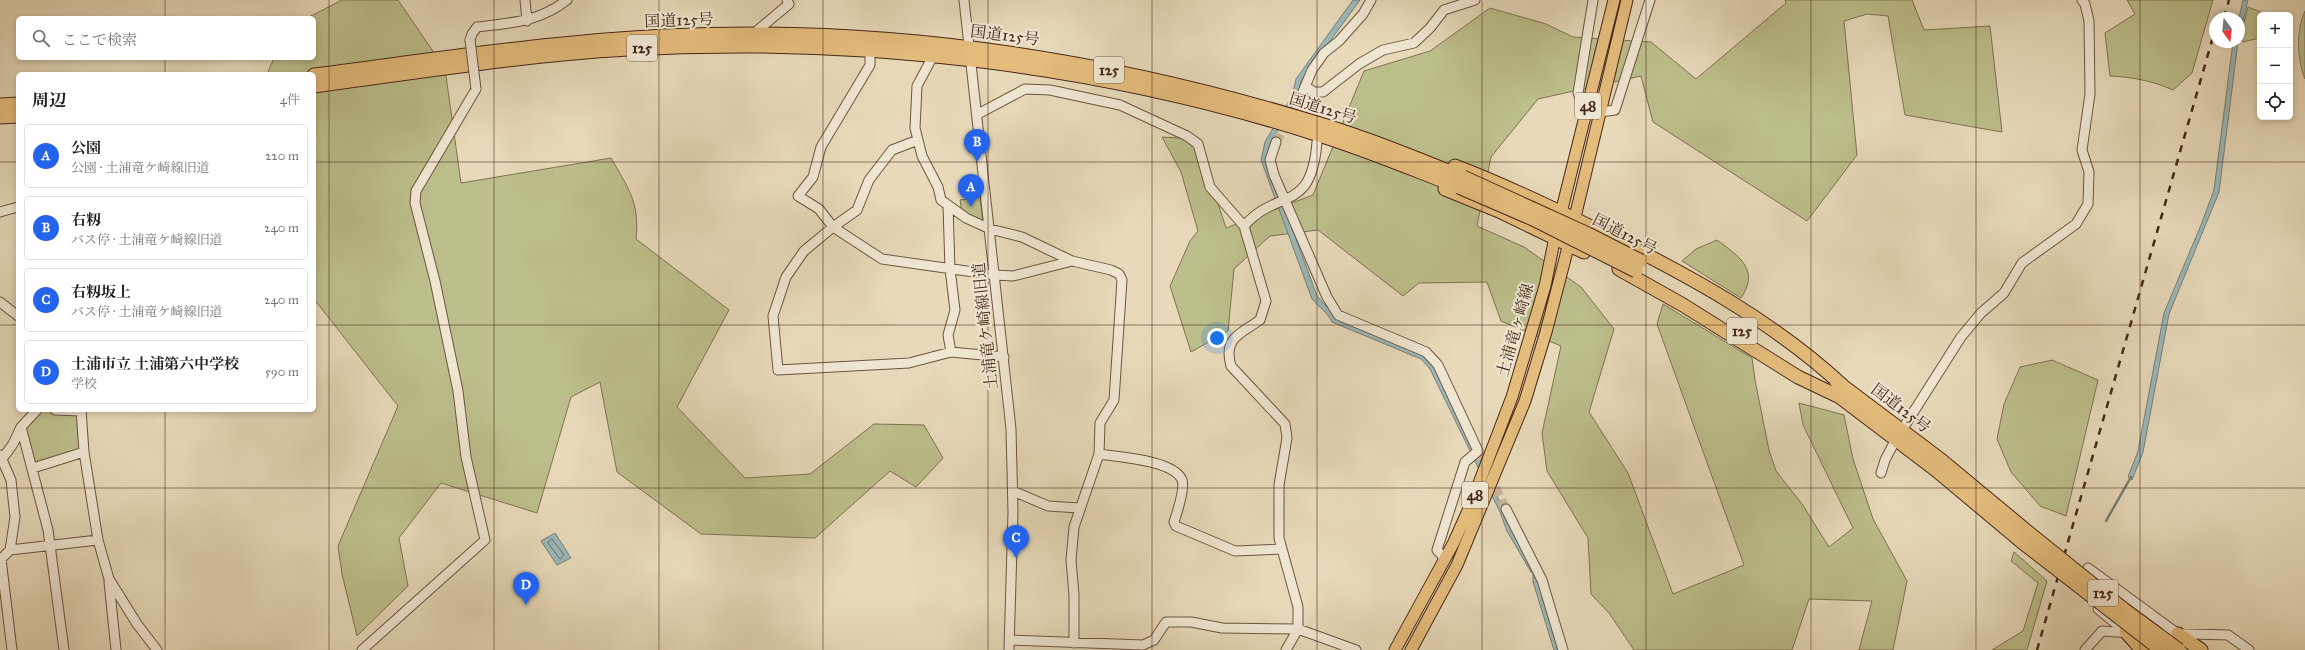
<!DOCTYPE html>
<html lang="ja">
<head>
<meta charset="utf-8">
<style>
	:root { --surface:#fff; --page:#f6f6f6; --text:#222; --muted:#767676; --line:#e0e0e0; --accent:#2563eb }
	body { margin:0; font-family:"IM FELL Great Primer","Noto Serif JP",serif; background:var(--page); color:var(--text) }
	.controls { position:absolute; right:12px; top:12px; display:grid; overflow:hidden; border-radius:6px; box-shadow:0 2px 6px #0003 }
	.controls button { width:36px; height:36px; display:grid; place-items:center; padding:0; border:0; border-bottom:1px solid var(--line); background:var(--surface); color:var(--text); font:20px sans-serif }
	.compass { position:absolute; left:2209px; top:12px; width:36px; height:36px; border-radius:50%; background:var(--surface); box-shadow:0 2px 6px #0003; rotate:165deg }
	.you { position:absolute; left:1217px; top:338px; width:14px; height:14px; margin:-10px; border:3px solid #fff; border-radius:50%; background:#1a73e8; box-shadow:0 0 0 6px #1a73e833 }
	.badge { display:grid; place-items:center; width:26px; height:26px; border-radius:50%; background:var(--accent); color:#fff; font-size:13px; font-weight:700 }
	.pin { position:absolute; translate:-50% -33px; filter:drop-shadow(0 1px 2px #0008) }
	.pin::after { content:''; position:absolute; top:21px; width:14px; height:12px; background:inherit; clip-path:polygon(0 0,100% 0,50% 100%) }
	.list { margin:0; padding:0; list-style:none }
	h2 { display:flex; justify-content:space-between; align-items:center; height:52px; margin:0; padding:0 16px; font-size:17px }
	h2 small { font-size:13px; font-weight:400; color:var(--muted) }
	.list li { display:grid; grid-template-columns:26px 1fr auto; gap:12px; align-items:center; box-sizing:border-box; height:64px; margin:0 8px 8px; padding:0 8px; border:1px solid var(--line); border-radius:6px }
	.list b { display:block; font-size:15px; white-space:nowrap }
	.list p { margin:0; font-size:13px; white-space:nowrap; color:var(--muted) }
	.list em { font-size:13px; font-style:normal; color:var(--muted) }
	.icon { flex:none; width:22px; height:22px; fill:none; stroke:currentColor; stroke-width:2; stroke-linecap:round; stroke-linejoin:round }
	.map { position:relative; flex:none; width:2305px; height:650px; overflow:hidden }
	.search { position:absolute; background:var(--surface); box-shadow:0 2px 6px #0003; left:16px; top:16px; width:300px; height:44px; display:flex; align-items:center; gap:10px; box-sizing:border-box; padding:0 14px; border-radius:6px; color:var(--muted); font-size:15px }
	.panel { position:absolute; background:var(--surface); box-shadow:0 2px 6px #0003; left:16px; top:72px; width:300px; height:340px; border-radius:6px }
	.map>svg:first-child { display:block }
	.green { fill:#bcbe8b; stroke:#817252 }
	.water { fill:#9ab8b8; stroke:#787e78 }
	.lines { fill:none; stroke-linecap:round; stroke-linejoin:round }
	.shore { stroke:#707068; stroke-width:1 }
	.stream { stroke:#787e78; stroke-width:2.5 }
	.minor-tunnel { stroke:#c7b599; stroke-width:9; stroke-dasharray:9 4.5; stroke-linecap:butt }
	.minor-casing { stroke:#6e5441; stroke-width:11 }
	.major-casing { stroke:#462719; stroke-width:13 }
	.highway-casing { stroke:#462719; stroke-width:15 }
	.minor { stroke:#efe6d2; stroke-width:9 }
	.major { stroke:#e4bc7c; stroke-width:11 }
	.highway { stroke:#e4bc7c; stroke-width:13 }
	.rail { stroke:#462719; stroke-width:2.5; stroke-dasharray:7 7; stroke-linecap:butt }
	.minor-bridge-casing { stroke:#6e5441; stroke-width:11; stroke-linecap:butt }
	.highway-bridge-casing { stroke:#462719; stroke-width:15; stroke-linecap:butt }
	.minor-bridge { stroke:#efe6d2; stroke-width:9 }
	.highway-bridge { stroke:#e4bc7c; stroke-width:13 }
	.grid { fill:none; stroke:#462719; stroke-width:1; stroke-opacity:0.55 }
	.labels { text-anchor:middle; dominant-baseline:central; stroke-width:4; stroke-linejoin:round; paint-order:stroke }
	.shield { fill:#efe6d2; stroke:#796050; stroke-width:1 }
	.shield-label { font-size:15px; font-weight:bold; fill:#462719 }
	.street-label { font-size:16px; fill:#462719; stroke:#efe6d2 }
</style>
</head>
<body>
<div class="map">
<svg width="2305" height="650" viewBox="0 0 2305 650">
	<rect width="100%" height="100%" fill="#e7d9b9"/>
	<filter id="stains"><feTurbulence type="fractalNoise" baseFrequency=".005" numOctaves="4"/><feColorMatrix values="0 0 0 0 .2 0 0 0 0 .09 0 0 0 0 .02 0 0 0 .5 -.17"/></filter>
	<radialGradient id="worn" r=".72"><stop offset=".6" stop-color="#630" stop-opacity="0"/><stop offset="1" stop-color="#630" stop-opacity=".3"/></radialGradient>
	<!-- green -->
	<path class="green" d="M342,0H398L445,69L461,183L611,158C628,188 640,202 636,239L729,310L677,407L745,478L810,474L874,424L924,425L943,458L916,487L890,471L815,538L701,534L617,472L600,382L571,397L537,513L441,483L399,538L408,586L357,636L342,574L338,546L398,406L314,299V74H267L274,58H314V18H307Z
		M1785,0H1912L1924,30L1990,26L2002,132L1905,115L1888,16L1867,14L1844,21L1857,155L1807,221L1653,122L1641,76L1538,99L1491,157L1477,226L1524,247L1581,287L1614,329L1589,412L1628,473L1673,594L1744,565L1657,324L1663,304L1752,358L1755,380L1769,450L1776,471L1802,504L1829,547L1853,528L1803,425L1799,403L1844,415L1853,459L1873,519L1907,581L1893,650H1859L1872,601L1809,599L1792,650H1634L1609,613L1591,594L1588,538L1547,471L1542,433L1561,346L1501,321L1487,282L1419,283L1403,296L1318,230L1270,236L1234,269L1228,331L1191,352L1170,286L1190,241L1198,231L1181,172L1162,137L1197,139L1226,228L1313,195L1364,71L1430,51L1490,8L1546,24L1573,37L1651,42L1696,79L1786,3Z
		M2127,0H2213L2192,73L2173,90C2153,81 2132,77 2110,76L2105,33L2135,14Z
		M2248,7L2268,15H2260V38L2243,42L2240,37Z
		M2305,11V79C2297,60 2296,30 2305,11Z
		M980,197L983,223L962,213L960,200Z
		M1717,240C1740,257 1760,270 1741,298L1682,261L1696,249Z
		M2052,360L2098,380L2066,516L2040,506L2011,472L1997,439L2004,404L2020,367Z
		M37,410L81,411L84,452L33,468L21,427Z
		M2014,552L2047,581L2027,650H1992L2023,631L2038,583L2011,561Z"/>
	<!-- water -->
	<path class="water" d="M1353,0H1360L1301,81L1297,98L1270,144L1267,160L1317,296L1327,307L1424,354L1436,366L1512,528L1534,568L1560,650H1554L1533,582V573L1531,572L1507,531L1500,512L1430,369L1421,359L1332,322C1328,313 1319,307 1312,299L1261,160L1265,142L1292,96L1296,79Z
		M2243,0H2248L2239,37V18Z
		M2233,42H2238L2219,192L2169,314L2143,452L2132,480L2128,477L2138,451L2164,313L2201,225L2214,190Z
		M555,533L571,558L557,565L541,541Z"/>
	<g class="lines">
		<!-- shore -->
		<path class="shore" d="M552,539L564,555L560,559L548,543Z"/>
		<!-- stream -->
		<path class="stream" d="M2106,521L2131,477"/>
		<!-- minor-tunnel -->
		<path class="minor-tunnel" d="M1276,142L1300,99
			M1478,451L1506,509"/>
		<defs>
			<path id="minor" d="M525,0L527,21
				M964,0L1011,429L1013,512L1009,650
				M752,35L789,4L787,0
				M470,40L472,34L477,27C511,23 539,22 567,0
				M870,51V65L821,147L813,177L798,196L819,209L833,227L857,210L869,180L892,150L918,140
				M933,56L917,86L915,128L922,156L938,187L941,200L966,218L990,229L1022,237L1072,261L1111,270L1119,274L1122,280L1114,400L1100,423L1099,454L1074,527L1071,560L1074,595V643
				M1305,86L1314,92H1323L1359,64L1383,50L1414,43L1430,28L1444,10L1475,0
				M1300,99L1312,70L1324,53L1339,41L1363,14L1371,0
				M1600,112L1615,110L1650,0
				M1586,113L1578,93L1593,0
				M978,114L1025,89L1050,90L1120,105L1187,136L1198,144L1210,187L1244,226
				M1276,142L1270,160L1274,175L1327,297L1338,315L1426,352L1438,365L1478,451L1465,462L1437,550L1445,559
				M948,205L950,269L955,310L948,335L951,352
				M0,212L18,207
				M0,302L18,316
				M1004,357L951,352L909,363L778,370L773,316L786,277L804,251L833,227L882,259L995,275L1013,276L1072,261
				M55,410L81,411
				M81,410L84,452L98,540L109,579L137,624L157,650
				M21,427L48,530L64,650
				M1902,430L1961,337L1981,313L2004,293L2022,263L2076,224L2088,204L2089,172L2082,150L2090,94L2089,21L2085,4L2082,0
				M1099,454C1118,457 1174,460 1182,480C1185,488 1177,513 1174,522L1176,526L1235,551L1282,549
				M0,455L11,480L15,517L10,550L1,559L12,650
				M2,459L13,444L21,427L37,410
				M33,468L84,452
				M1881,473L1885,460L1896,439
				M1013,491L1048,506L1079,508
				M1506,509L1542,580L1563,650
				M10,550L98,540
				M2088,568L2178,634
				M109,582L116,650
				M2098,609L2126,632
				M2156,633L2228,635L2249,650
				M1010,640L1143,645L1154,640L1166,622H1191L1222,628L1298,629L1356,650
				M362,650L485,540L466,457L458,391L435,281L415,203L416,191L476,89
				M1286,650L1298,629V607L1279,538V485L1287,438L1285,424L1231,366C1223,338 1240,334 1260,320L1266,301L1244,226C1278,187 1311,215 1317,142
				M2085,650L2102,631L2131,633"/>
			<path id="major" d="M1395,650L1454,542L1471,504L1512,397L1545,286L1555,237L1614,0
				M1411,650L1457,565L1525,401L1546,332L1565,259L1627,0"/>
			<path id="highway" d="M314,75C431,60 547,42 665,36C888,25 1107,58 1320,124C1369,139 1416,158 1463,177
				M314,86C418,72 523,55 628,49C857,36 1097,64 1316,134C1365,149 1412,169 1459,187
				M0,105L18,104
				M0,117L18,116
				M1455,166C1507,186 1557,210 1607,235C1690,276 1774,322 1843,386
				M1445,189L1499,211L1584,252
				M1619,269L1683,305L1798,377L1842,398
				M1836,381L1941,460L2029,533
				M1836,394L1936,470L2022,542
				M2126,632L2142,650
				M2178,634L2201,650"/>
		</defs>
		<!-- minor casing -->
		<use href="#minor" class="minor-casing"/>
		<!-- major casing -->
		<use href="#major" class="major-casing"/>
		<!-- highway casing -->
		<use href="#highway" class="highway-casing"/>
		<!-- minor -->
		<use href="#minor" class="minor"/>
		<!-- major -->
		<use href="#major" class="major"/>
		<!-- highway -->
		<use href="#highway" class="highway"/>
		<!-- rail -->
		<path class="rail" d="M2224,18L2229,0
			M2037,650L2215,30"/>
		<defs>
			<path id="minor-bridge" d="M470,40L476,89"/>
			<path id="highway-bridge" d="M1463,177L1588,234L1641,261
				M1459,187L1533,219L1636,271
				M2029,533L2126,611L2179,650
				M2022,542L2161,650"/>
		</defs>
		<!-- minor-bridge casing -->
		<use href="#minor-bridge" class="minor-bridge-casing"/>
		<!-- highway-bridge casing -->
		<use href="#highway-bridge" class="highway-bridge-casing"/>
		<!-- minor-bridge -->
		<use href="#minor-bridge" class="minor-bridge"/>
		<!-- highway-bridge -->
		<use href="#highway-bridge" class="highway-bridge"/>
	</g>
	<!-- grid -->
	<path class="grid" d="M165,0V18M329,0V650M494,0V650M659,0V650M823,0V650M988,0V650M1152,0V650M1317,0V650M1482,0V650M1646,0V650M1811,0V650M1976,0V650M2140,0V650M165,58V74M0,162H18M314,162H2305M0,325H18M314,325H2305M165,410V650M0,488H2305"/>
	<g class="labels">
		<!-- shield labels -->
		<g class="shield">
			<rect x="627" y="35" width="30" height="26" rx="3"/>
			<rect x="1094" y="57" width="30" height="26" rx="3"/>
			<rect x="1575" y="93" width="26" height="26" rx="3"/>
			<rect x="1727" y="318" width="30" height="26" rx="3"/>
			<rect x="1462" y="482" width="26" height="26" rx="3"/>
			<rect x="2088" y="580" width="30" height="26" rx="3"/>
		</g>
		<g class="shield-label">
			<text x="642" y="48">125</text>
			<text x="1109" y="70">125</text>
			<text x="1588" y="106">48</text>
			<text x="1742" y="331">125</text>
			<text x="1475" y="495">48</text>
			<text x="2103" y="593">125</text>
		</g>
		<!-- street labels -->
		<g class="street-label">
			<text transform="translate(679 20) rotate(-2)">国道125号</text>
			<text transform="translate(1005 35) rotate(7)">国道125号</text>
			<text transform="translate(1323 108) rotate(17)">国道125号</text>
			<text transform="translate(1625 234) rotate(27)">国道125号</text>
			<text transform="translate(985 326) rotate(-96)">土浦竜ケ崎線旧道</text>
			<text transform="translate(1515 330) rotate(-74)">土浦竜ヶ崎線</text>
			<text transform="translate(1901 408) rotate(37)">国道125号</text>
		</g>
	</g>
	<rect width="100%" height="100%" filter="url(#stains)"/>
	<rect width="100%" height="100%" fill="url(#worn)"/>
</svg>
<div class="controls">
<button>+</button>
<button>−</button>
<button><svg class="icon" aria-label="locate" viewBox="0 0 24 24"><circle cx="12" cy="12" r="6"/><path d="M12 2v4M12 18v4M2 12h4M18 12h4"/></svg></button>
</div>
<svg class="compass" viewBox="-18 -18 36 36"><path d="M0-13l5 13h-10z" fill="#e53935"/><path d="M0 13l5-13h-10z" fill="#767676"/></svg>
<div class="you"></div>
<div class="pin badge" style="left:971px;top:207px">A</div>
<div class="pin badge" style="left:977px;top:162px">B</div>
<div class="pin badge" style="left:1016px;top:558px">C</div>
<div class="pin badge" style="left:526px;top:605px">D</div>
<div class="search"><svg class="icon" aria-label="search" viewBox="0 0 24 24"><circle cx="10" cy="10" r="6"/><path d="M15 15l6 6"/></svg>ここで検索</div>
<section class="panel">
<h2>周辺<small>4件</small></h2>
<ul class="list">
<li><span class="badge">A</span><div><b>公園</b><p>公園 · 土浦竜ケ崎線旧道</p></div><em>220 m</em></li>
<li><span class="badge">B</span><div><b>右籾</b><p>バス停 · 土浦竜ケ崎線旧道</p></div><em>240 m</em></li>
<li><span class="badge">C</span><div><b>右籾坂上</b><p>バス停 · 土浦竜ケ崎線旧道</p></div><em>240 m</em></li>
<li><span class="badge">D</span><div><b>土浦市立 土浦第六中学校</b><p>学校</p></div><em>590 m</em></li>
</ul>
</section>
</div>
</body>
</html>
